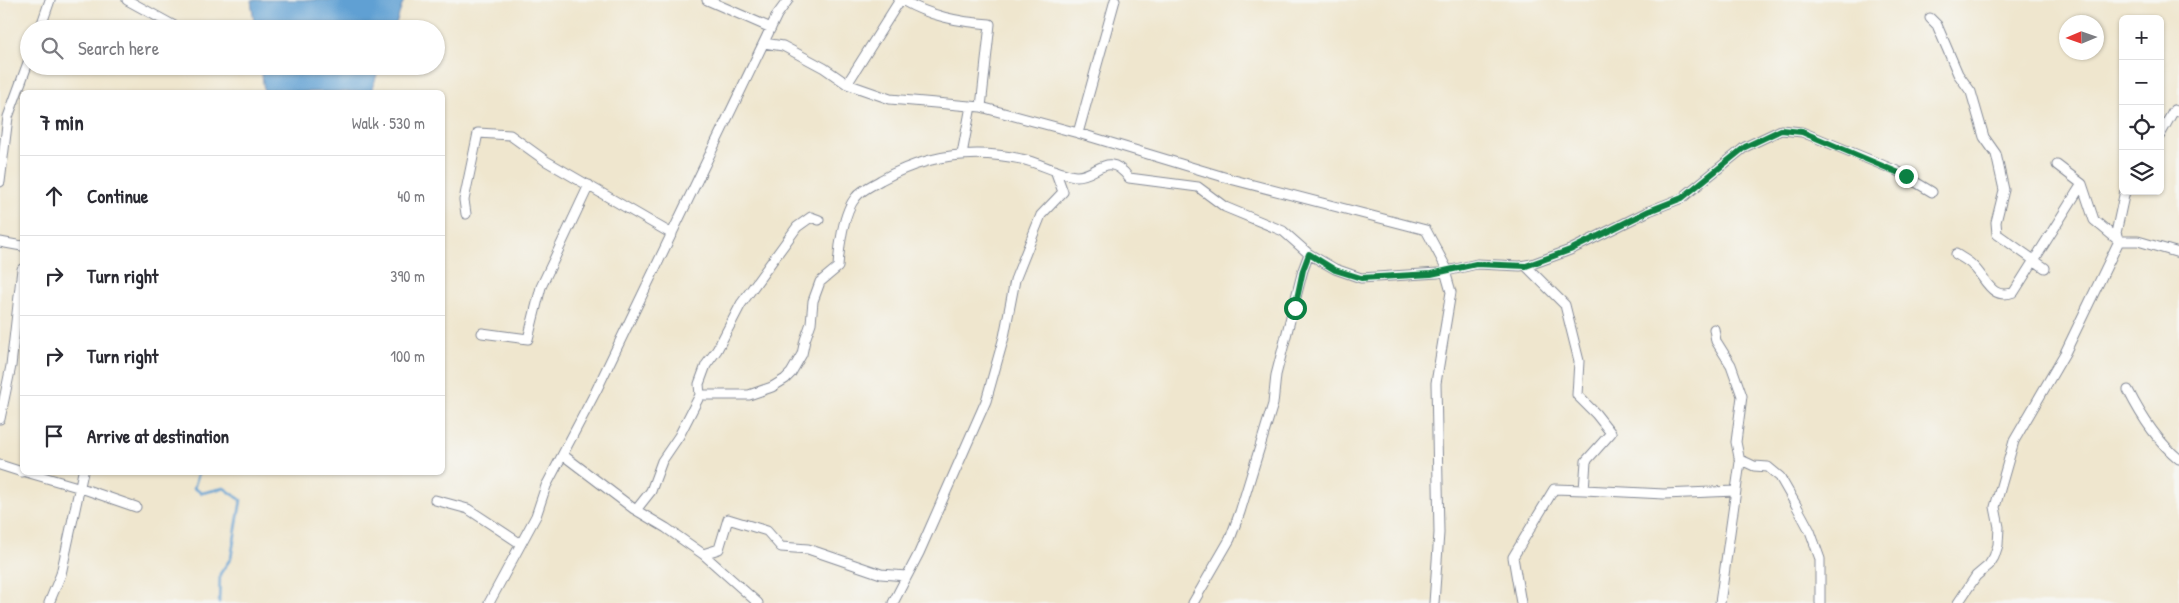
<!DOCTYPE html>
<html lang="en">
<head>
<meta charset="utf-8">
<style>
	:root { --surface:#fff; --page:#f2f2f3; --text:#2b2b33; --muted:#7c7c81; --line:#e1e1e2 }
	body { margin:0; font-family:"Patrick Hand",sans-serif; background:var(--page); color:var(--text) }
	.controls { position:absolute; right:15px; top:15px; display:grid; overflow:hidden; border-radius:8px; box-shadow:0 1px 4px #0004 }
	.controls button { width:45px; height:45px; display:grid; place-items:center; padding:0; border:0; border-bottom:1px solid var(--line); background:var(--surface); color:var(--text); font:25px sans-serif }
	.compass { position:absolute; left:2059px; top:15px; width:45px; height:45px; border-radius:50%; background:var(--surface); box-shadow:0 1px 4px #0004; rotate:268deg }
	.stop { position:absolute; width:15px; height:15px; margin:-11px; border:4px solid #0b8043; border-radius:50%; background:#fff }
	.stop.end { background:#0b8043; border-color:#fff; box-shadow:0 1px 5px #0008 }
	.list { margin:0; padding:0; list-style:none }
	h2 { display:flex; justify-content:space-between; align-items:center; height:65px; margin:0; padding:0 20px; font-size:21px }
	h2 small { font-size:16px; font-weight:400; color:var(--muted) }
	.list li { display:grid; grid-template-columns:32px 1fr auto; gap:15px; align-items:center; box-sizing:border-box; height:80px; padding:0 20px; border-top:1px solid var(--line) }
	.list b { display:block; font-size:19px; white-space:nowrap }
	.list em { font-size:16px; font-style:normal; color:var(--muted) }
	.icon { flex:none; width:28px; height:28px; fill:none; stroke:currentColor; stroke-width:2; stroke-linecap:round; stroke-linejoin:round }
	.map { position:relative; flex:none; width:2179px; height:603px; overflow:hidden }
	.search { position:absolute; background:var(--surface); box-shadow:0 1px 4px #0004; left:20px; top:20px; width:425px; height:55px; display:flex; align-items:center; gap:12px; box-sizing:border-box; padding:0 18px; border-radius:28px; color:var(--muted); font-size:19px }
	.panel { position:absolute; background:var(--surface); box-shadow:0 1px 4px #0004; left:20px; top:90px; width:425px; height:385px; border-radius:8px }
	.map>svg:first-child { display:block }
	.water { fill:#60a0d3; stroke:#3e6898 }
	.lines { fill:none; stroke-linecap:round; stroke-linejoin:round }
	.stream { stroke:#60a0d3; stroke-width:2.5 }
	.street-casing { stroke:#858a96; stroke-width:11 }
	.street { stroke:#fff; stroke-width:9 }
	.route { stroke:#0b8043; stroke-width:6 }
</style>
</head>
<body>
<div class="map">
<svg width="2179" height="603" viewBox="0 0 2179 603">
	<rect width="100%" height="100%" fill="#f6f6f2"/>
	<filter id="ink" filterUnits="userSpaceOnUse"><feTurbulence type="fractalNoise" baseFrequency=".02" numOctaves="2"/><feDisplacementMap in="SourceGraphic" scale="10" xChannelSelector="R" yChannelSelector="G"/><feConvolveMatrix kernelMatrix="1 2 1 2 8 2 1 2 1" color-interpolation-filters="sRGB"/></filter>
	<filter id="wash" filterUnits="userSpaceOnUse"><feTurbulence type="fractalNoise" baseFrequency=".0096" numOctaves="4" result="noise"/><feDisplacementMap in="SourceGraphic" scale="20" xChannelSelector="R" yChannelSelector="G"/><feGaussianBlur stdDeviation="1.12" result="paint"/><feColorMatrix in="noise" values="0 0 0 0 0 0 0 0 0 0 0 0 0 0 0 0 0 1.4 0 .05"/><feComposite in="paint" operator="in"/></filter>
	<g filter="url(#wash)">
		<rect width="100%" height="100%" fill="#efe6ce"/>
		<!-- water -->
		<path class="water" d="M251,0H404L394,29H255Z
			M261,66H380L371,92H264Z"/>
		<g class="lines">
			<!-- stream -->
			<path class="stream" d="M199,472L194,488L202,493L224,488L241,500L231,558L220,574L219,603"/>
		</g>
	</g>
	<g filter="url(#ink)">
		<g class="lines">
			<defs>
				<path id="street" d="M127,0L180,29
					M707,0L771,28
					M902,0C930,16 958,22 990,24L981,107
					M1930,18L1937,25L1958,74L1971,92L1984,137L1996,154L2004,190L1996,222L1997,234L2045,268
					M40,29L50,0
					M764,43L783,46L824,68L847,84L890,99L981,107L1078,133L1234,180L1426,230L1448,271
					M847,84L900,0
					M1078,133L1115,0
					M2160,135L2174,110L2179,112
					M962,154L971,106
					M2057,165L2082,184L2094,220L2119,241
					M0,182L8,117L29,60
					M466,214L464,200L478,133L510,135L546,161L672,234
					M2119,241L2116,233L2125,191
					M0,242L22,246
					M1956,254C1962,258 1969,261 1973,266C1986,278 1991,301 2014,292L2082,184
					M1714,329L1716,341L1731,365L1742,396L1736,442L1740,462L1720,603
					M482,333L528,339L541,287L589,185
					M2128,390C2140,414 2158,442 2179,459
					M700,395H749L772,387L785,379L791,373L802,354L805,340L811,323L813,301L820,282L838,267C839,248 843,212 856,197C861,190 873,185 881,180C926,155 971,148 1021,159C1038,162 1060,175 1076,176C1097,177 1107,149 1129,178L1198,187L1225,207L1283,231L1309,254L1335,269L1361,278L1438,273L1477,264L1520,266L1532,264L1570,250L1649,211L1682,198L1745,147L1781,130L1802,132L1897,171L1932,192
					M0,419L11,366L22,269
					M563,455L634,509L666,528L703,554L719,549L728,519L767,531L781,547L808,549L881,574L906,576
					M1739,459L1754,466L1768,467L1780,477L1796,505L1810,531L1820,559V603
					M0,465L22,472
					M26,472L81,488L136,507
					M1584,490L1664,494L1735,491
					M435,500L468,509L521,544
					M636,510L651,491L662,461L679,436L700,395L699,384L706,365L717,350L741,304L797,227L811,217L819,220
					M703,554L758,603
					M49,603L61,574L83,472
					M489,603L536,516L546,486L596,391L777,15L788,0
					M893,603L919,553L986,401L1004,337L1015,280L1041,215L1063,192L1055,170
					M1193,603L1230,539L1240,512L1273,404L1276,375L1303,270L1309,254
					M1434,603L1439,533L1436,383L1451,292L1445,271
					M1521,603L1513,557L1554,489L1584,490L1586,461L1611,433L1596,414L1577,395L1579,361L1565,305L1526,266
					M1958,603L1976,576L1989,565L1994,557L1998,545L1999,527L1995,507L2014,441L2065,353L2119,241H2138L2179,253"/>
			</defs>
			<!-- street casing -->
			<use href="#street" class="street-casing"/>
			<!-- street -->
			<use href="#street" class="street"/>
		</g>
	</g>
	<g class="lines" filter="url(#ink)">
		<!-- route -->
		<path class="route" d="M1295,308L1303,270L1309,254L1335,270L1361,278L1431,274L1476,264L1526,266L1570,250L1649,211L1682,198L1745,147L1781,130L1802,132L1906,176"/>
	</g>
</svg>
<div class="controls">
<button>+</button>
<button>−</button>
<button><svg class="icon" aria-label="locate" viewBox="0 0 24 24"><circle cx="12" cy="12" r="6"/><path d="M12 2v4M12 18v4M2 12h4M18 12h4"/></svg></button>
<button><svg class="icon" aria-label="layers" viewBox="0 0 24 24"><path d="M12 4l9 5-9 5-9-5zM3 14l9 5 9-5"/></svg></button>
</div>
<svg class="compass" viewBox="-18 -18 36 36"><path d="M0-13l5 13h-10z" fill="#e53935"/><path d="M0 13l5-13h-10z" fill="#7c7c81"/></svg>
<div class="stop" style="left:1295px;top:308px"></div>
<div class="stop end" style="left:1906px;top:176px"></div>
<div class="search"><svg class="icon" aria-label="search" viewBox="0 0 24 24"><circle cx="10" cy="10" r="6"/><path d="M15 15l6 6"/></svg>Search here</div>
<section class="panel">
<h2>7 min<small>Walk · 530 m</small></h2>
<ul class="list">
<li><svg class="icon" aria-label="ahead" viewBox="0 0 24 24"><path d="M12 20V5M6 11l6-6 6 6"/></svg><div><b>Continue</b></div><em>40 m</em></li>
<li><svg class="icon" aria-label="right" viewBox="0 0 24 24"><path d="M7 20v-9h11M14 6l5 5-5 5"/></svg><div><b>Turn right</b></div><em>390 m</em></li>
<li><svg class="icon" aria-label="right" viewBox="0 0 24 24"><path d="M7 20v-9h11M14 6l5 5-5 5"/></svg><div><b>Turn right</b></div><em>100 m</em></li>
<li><svg class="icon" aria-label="arrive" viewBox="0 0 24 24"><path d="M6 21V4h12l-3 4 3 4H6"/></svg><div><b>Arrive at destination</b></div></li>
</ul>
</section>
</div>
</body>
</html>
